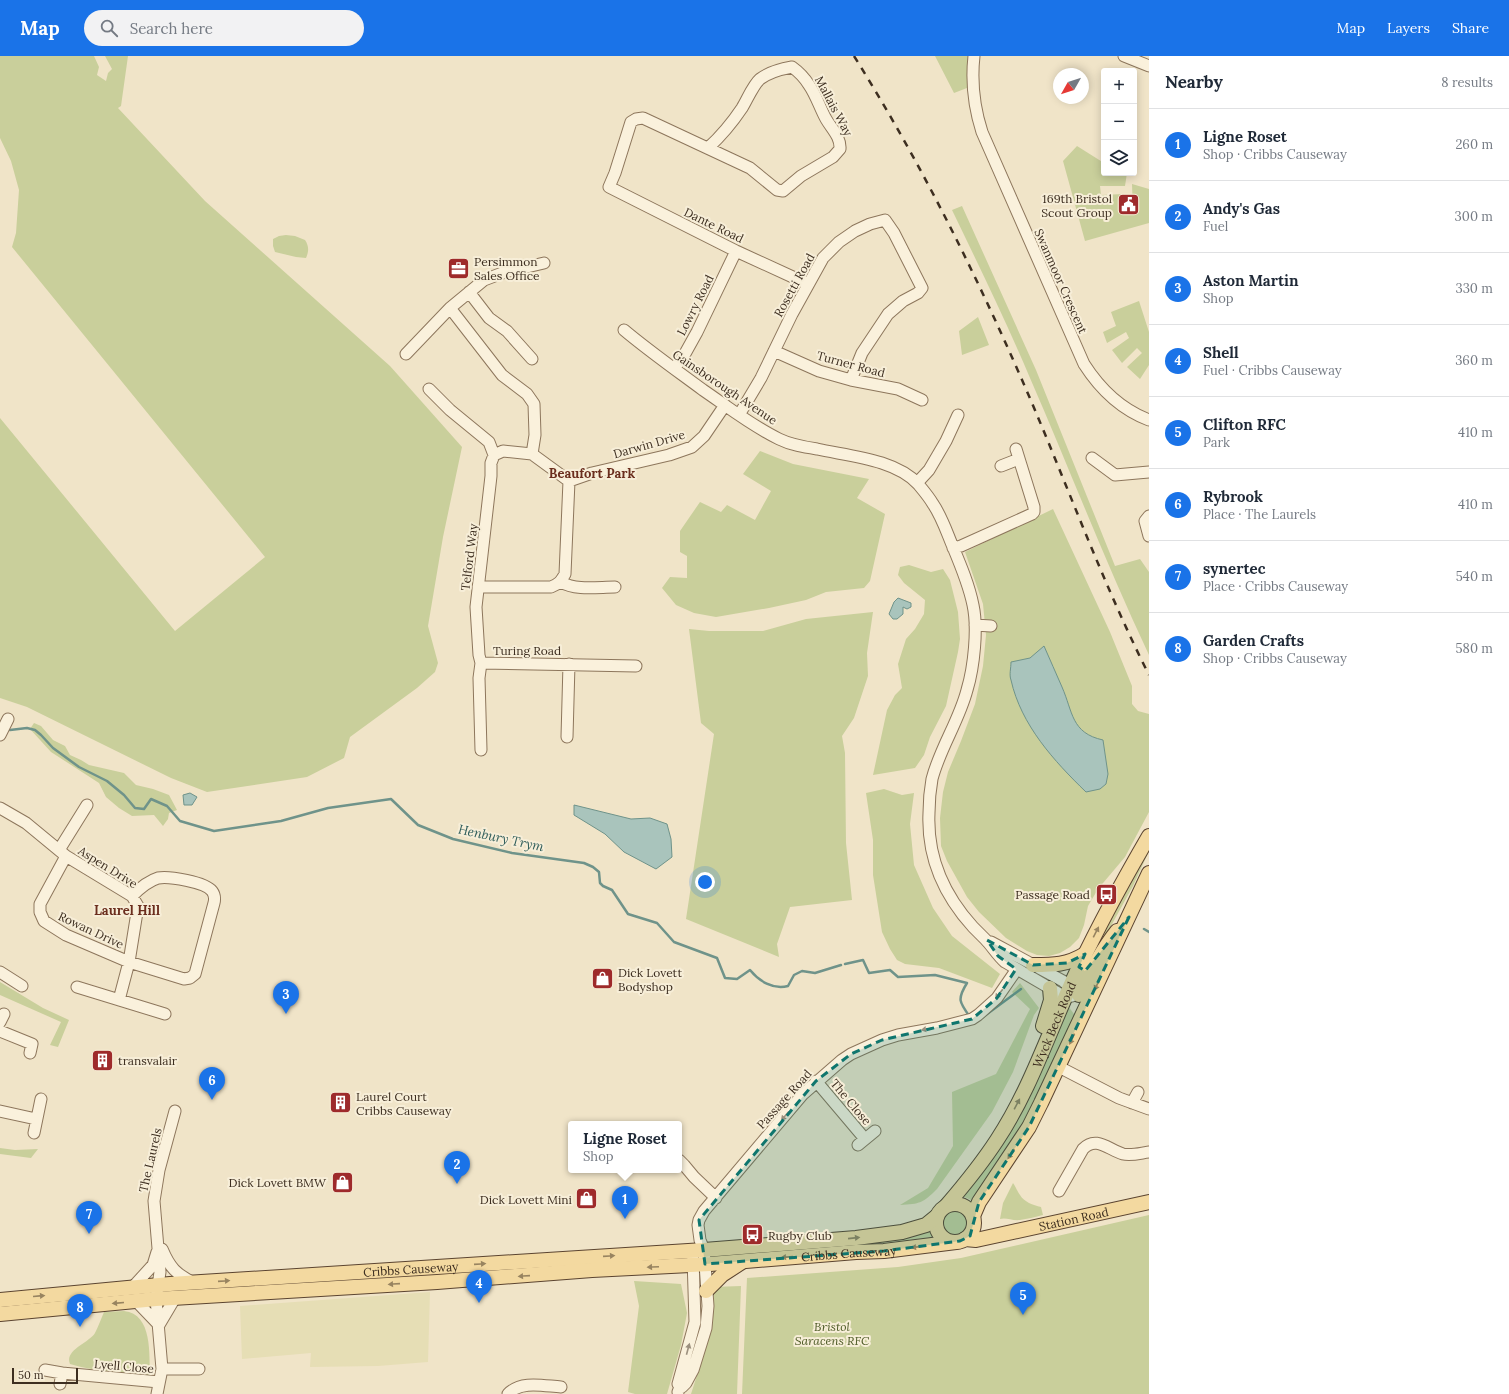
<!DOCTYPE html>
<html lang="en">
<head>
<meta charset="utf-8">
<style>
	:root { --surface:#fff; --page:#f2f2f3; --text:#1f2937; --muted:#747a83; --line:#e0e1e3; --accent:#1a73e8 }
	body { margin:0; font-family:Lora,serif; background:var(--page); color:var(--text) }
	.controls { position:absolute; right:12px; top:12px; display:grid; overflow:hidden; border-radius:4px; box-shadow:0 2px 10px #0003 }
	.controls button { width:36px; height:36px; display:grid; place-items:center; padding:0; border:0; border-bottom:1px solid var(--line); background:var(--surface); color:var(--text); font:20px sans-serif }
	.compass { position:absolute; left:1053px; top:12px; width:36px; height:36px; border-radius:50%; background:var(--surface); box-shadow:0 2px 10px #0003; rotate:231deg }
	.scale { position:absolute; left:12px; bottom:10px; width:66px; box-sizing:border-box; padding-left:4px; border:2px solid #3d2e20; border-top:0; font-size:11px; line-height:14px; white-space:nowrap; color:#3d2e20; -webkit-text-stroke:3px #f7eed8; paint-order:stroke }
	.you { position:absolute; left:705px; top:826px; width:14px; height:14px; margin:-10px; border:3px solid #fff; border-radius:50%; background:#1a73e8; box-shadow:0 0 0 6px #1a73e833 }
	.badge { display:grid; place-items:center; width:26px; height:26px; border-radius:50%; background:var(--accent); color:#fff; font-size:13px; font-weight:700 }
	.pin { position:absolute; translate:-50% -33px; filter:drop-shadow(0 1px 2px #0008) }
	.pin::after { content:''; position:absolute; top:21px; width:14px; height:12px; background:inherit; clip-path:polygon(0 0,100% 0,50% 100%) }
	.popup { position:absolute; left:568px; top:1065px; width:114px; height:52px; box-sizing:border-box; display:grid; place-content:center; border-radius:4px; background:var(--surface); filter:drop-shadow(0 1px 3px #0005); font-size:13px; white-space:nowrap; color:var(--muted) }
	.popup b { font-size:15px; color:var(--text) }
	.popup::after { content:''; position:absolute; left:50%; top:100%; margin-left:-8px; border:8px solid transparent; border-top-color:var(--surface) }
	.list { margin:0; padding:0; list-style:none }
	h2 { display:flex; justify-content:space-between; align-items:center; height:52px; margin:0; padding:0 16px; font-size:17px }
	h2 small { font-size:13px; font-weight:400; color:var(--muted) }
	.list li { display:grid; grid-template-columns:26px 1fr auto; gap:12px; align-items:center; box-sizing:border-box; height:72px; padding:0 16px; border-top:1px solid var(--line) }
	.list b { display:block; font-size:15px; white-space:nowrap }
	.list p { margin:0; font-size:13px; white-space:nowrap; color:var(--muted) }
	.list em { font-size:13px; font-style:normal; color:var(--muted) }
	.icon { flex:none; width:22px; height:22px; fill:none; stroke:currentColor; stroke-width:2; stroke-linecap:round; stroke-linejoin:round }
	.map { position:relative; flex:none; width:1149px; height:1338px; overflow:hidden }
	header { display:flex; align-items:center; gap:24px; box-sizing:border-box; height:56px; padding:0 20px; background:var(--accent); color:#fff }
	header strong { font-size:19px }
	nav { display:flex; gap:22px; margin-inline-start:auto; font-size:14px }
	.search { width:280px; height:36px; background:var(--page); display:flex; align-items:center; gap:10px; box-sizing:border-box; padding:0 14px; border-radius:22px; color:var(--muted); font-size:15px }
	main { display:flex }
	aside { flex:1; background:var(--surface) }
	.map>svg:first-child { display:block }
	.farmland { fill:#e6deb5 }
	.green { fill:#c9cf9b }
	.water { fill:#a9c4bc; stroke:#6f938a }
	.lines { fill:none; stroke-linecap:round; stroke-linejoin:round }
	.stream { stroke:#6f938a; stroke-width:2.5 }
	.minor-casing { stroke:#8d765c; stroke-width:13 }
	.major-casing { stroke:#5b4430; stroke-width:16 }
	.minor { stroke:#faf1dc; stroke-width:11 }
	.major { stroke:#f3d9a0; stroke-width:14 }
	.rail { stroke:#3d2e20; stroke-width:2.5; stroke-dasharray:7 7; stroke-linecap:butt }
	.oneway { fill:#988460 }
	.oneway2 { fill:#9c907e }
	.marked { fill:#0f766e; fill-opacity:0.2; stroke:#0f766e; stroke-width:3; stroke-dasharray:8 5; stroke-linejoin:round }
	.labels { text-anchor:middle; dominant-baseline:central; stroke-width:4; stroke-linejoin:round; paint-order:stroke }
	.street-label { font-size:12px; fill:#3d2e20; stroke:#f7eed8 }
	.poi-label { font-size:12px; fill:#3d2e20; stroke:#f7eed8; text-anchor:start }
	.park-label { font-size:12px; font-style:italic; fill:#4d5a26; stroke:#f7eed8 }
	.neighbourhood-label { font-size:13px; font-weight:bold; fill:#6b2e1e; stroke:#f7eed8 }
	.water-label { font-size:13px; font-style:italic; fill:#2f5d5a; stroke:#f7eed8 }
</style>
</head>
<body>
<header>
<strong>Map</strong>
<div class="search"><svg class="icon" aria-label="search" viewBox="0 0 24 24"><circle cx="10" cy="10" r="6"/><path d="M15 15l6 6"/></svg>Search here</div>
<nav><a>Map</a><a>Layers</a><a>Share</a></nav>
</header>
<main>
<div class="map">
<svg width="1149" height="1338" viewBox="0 0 1149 1338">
	<rect width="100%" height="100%" fill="#f0e4c8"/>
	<!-- farmland -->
	<path class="farmland" d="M430,1236L428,1306L378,1310L310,1311L311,1297L242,1303L240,1250Z"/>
	<!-- green -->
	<path class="green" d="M0,0H94L99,11L97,19L106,25L108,17L112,13L105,0H128L121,50L118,52L205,145L390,310L462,391L443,481L428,570L438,607L435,616L417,632L350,681L344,702L307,721L207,736L171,722L27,651L0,642V362L175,575L265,501L12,191L16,177L19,134L11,105L0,82Z
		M935,0H968L967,32L954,37Z
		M1077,90L1104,107V117H1127L1125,130H1100L1101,139L1124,138V159L1133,158L1132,128L1149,133V167L1085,185L1063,105Z
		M962,150L1036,314L1115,510L1140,503L1149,516V599C1106,508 1070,414 1030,322C1006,265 979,210 952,154Z
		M286,179L295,180L305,184C309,190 309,195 306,202L296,201L275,196L273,190V183L279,180Z
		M1139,245L1149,276V309L1140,323L1127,311L1142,297L1137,292L1122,307L1112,294L1129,282L1126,276L1107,287L1103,276L1116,270L1111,256Z
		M978,261L989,289L962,299L959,275Z
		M760,395L793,408L869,423L857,442L885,458L870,525L864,532L826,536L806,544L769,552L716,561L694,557L676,549L662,532L670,521L687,522V500L680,496V475L700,446L721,456L727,449L755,464L771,435L743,418Z
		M1053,453L1110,576L1132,630V648L1138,655L1149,658V756L1125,801L1098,833L1088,850L1084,869L1079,882L1070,891L1060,897L1049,900L1037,899L1027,895L1006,882L979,856L967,841L947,805L941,790L940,762L943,736L948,716L961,685L975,648L983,610L986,579L983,548L965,496Z
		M909,509L931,516L943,513L950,524L958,556L960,583L958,596L946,650L930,681L924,699L915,712L873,719L887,654L895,639L902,632L898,608L906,583L915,573L924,558L925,544L904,527L898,519L900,511Z
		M873,556L867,597L868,620L854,662L842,680L845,697L846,787L852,844L790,851L777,888L779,901L686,863L714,678L701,667L689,573L709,575H763L806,563Z
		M34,667L41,670L53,684L65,690L70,699L81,704L89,709L124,717L136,729L153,733L169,739L177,754L169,757L168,763L163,770L154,759L132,760L119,752L106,741L99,727L51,696L30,673Z
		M884,733L902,739L914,737L910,768L914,809L933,852L952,880L1000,918L992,932L939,912L905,908L897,904L890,893L882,876L873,819V784L866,737Z
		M1149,790V795L1133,830L1095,899L1085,920L1105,868Z
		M0,926L43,952L69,964L58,991L50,989L61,966L0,939Z
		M1020,927L1039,952L1034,959L1013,1016L992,1056L937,1133C923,1147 920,1148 900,1149L928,1132L953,1090L952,1036L996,1018L1030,953L1012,936Z
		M1068,950L1074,958V963L1019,1077L971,1144L962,1140Z
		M0,1092L15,1094L38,1093L31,1102L0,1098Z
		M1013,1127C1016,1131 1017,1135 1020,1139C1024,1146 1033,1149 1041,1151L1043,1159C1035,1161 1027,1163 1020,1164C1012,1165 1006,1161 1000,1163L1003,1147Z
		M943 1167a12 12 0 1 1 24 0a12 12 0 1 1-24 0Z
		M1149,1159V1338H742L747,1222L898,1211L961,1202Z
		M929,1173L933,1181L867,1189V1185Z
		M634,1225L681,1228L687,1257L681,1289L667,1338H635L628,1336L639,1250Z
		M741,1230L737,1338H691L710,1279L713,1231Z
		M124,1255C153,1258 149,1299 150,1320C123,1317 97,1316 70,1308C64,1294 89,1287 95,1277C98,1271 101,1263 104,1256Z"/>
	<!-- water -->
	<path class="water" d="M898,542L911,547V551L907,553L903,551V558L897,563H893L889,558L894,546Z
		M1044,590C1050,604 1056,617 1062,631C1073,656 1071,677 1103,684L1108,718L1106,728L1100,733L1086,736C1054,705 1021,669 1011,624C1009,619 1011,612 1011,606L1030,602Z
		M190,737L197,741L192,749H184L183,739Z
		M574,749L631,763L650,762L667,768L671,783L672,801L656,813L624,796L605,778L574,759Z"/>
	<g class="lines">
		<!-- stream -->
		<path class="stream" d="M10,674L27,672L35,674L41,679L53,692L79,711L107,725L124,739L135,752L144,753L151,743L167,750L180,765L214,775L281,765L328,752L391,743L418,769L453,783L512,797L584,807L593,811L599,816L600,827L603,830L612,834L628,858L657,867L674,886L717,902L725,922L737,923L750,914C759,925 773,934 788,930L794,919L802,915L815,917L841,909
			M1144,873L1149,876
			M845,908L863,904L869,917L890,914L898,921L935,919L967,927C957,943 959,946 970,961
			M983,961L1021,933"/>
		<defs>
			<path id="minor" d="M974,0C971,27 974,51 982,76L1084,308C1100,333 1120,353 1149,364
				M1124,0L1149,10
				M708,92C721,80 732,67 742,52C747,44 753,29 760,23C769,16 781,13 792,11C799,16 804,21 809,29C816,39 820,52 826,63C831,72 841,81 840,93L833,101L801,120L783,135L777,134L750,112L643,62L636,63L631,66L615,117L609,131L736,195L808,228
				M469,236L489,262L507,275L532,303
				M450,252L502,319L527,338L534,348L535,379L532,398
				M624,274C649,295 676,314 703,334C728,351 752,370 779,383C791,389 804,391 817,393C848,400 895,403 918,428C923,434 929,441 933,448C942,461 947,477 953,491C961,510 969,529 973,549C978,572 974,611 967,634C959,665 940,692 932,723C930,734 929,746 929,757C927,800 944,839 973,871C977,875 981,879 985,883C992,890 997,899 1005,906L1065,941L1072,940
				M774,295L819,315L851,324L898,333L922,344
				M406,298L450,252L484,224L505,216L544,207
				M674,312L682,303L697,276L736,195
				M429,333L450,354L489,386L494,399
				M739,359L761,322L792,258L823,202L839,186L855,175L870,168L885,164L894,177L922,232L918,237L903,245L888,258L862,297L851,324
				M1092,402L1115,419L1149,416
				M1001,410L1019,403
				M569,425L592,417L669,399L692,391L704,380L725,349
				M917,427L929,414L946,385L958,359
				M1149,460L1145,465L1149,480
				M953,492L961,490L1032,458L1034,456V451L1016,393
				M561,526C576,535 598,531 615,531
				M478,531H551C559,528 561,525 565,518L569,425
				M975,569L991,570
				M481,607L636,610
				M0,679L8,663
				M567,681L569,608
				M481,694L479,622L481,607L479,599L476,551L491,420V407L494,399L503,395L532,398L569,425
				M0,752L26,767L66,800L132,840L138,850L129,906L119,944
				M59,794L87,749
				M66,800L40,848V856L44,865L66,879L129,906L184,923L190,922L195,918L214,847C215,843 215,839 212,835C205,826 169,820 158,822C148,825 139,833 132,840
				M991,886L1063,925L1075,936
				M0,916L22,930
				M77,931L165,958
				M0,966L4,958
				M0,975L32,988L30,997
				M1059,1011L1119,1042L1149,1053
				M816,1025L865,1083
				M1132,1047L1138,1036
				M0,1055L36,1063
				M34,1077L41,1043
				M858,1089L875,1075
				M679,1104L684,1109L694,1121L716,1142
				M1059,1135L1083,1093C1096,1079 1109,1094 1123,1098C1131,1100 1141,1097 1149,1096
				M162,1193C170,1212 176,1218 194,1227
				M132,1232L153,1209L157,1196
				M136,1245L159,1269
				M159,1269L175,1242
				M162,1313H199
				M45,1314L62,1317L159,1326
				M60,1328L62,1317
				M680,1331H682L686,1327L693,1314L706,1272L708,1250L704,1194L700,1184L698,1169L699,1164L704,1155L803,1038L842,1004L851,998L882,984L898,979L937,972L972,963L978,959L997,942L1017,913
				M678,1336L680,1331L678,1328L695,1266L693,1202
				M157,1338L162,1313L156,1243L160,1216L154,1145L159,1114L175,1055
				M508,1338C521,1324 544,1330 561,1331"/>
			<g id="major">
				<path d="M1033,909C1054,909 1067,909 1085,898"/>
				<path d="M1079,939C1090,916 1101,895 1117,875"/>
				<path d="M1043,970L1051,944L1050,932"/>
				<circle cx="955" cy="1167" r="19"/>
				<path id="s1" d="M947,1149C965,1128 982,1107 997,1084C1032,1031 1051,969 1079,911C1100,867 1124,823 1149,780"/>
				<path d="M973,1160L979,1146L1029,1071L1041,1047L1149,817"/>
				<path id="s2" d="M965,1183L976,1184L1149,1146"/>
				<path d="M706,1235L722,1219L742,1206"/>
				<path id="s3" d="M0,1244L170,1228L704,1194L856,1182L902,1176L926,1169L937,1160"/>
				<path id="s4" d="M0,1258L156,1243L437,1226L592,1214L710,1208L856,1196L884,1195L956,1186"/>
			</g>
		</defs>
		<!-- minor casing -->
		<use href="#minor" class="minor-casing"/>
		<!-- major casing -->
		<use href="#major" class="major-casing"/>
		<!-- minor -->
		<use href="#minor" class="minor"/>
		<!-- major -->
		<use href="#major" class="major"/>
		<!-- rail -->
		<path class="rail" d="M854,0C916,99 968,202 1015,308C1061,411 1098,518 1149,619"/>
	</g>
	<!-- one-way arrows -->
	<defs><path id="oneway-solid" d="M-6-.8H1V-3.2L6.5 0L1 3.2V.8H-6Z"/></defs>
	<g class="oneway">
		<use href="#oneway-solid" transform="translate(1096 876) rotate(-63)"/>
		<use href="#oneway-solid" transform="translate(1097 929) rotate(115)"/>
		<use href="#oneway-solid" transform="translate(1072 983) rotate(115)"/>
		<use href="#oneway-solid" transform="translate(1017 1048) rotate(-62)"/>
		<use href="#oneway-solid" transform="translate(1011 1098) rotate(123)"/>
		<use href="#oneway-solid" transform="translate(854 1182) rotate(-6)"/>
		<use href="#oneway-solid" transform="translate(917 1191) rotate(173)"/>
		<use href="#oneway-solid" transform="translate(609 1200) rotate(-4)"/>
		<use href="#oneway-solid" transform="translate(787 1201) rotate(175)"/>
		<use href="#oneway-solid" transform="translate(480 1208) rotate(-4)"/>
		<use href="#oneway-solid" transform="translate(653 1211) rotate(177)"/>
		<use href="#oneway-solid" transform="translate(524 1220) rotate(176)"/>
		<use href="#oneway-solid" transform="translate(224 1225) rotate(-4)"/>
		<use href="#oneway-solid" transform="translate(394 1228) rotate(176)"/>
		<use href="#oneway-solid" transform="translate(39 1240) rotate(-5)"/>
		<use href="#oneway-solid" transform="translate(118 1247) rotate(175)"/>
	</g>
	<g class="oneway2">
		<use href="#oneway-solid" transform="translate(999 938) rotate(128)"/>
		<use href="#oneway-solid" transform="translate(927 973) rotate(170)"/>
		<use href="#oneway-solid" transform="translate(785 1060) rotate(130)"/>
		<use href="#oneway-solid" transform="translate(688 1293) rotate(-75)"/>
	</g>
	<!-- marked area -->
	<path class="marked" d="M1129,861L1029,1071L979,1146L970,1180L960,1185L884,1195L705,1208L699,1164L816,1025L851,998L882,984L972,963L997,942L1016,913L998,900L987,884L1033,909L1067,907L1085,898L1079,911L1085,915Z"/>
	<!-- icons -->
	<defs>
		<symbol id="civic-square" viewBox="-11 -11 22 22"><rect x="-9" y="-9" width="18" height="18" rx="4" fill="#9e2a2b" stroke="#f7eed8"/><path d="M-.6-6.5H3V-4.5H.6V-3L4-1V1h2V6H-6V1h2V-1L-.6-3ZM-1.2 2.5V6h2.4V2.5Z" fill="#fff"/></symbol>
		<symbol id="office-square" viewBox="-11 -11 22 22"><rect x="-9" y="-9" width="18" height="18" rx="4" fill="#9e2a2b" stroke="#f7eed8"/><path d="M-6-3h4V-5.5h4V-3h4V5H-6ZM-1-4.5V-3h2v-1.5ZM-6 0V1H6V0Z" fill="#fff"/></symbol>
		<symbol id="bus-square" viewBox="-11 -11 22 22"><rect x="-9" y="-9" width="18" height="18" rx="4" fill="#9e2a2b" stroke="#f7eed8"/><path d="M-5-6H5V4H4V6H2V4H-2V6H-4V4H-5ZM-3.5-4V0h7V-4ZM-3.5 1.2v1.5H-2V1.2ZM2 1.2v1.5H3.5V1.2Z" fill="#fff"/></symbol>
		<symbol id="shop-square" viewBox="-11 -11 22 22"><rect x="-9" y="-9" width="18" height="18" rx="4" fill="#9e2a2b" stroke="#f7eed8"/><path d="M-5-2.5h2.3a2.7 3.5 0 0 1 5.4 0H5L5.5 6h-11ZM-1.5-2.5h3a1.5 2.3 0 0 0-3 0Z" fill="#fff"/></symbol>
		<symbol id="building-square" viewBox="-11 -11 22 22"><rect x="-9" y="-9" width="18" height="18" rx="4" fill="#9e2a2b" stroke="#f7eed8"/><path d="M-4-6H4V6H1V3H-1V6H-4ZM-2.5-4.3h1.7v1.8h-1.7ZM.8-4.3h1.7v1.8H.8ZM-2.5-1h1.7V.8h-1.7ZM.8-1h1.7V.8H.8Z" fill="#fff"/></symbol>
	</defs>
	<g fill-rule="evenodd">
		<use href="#civic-square" x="1116" y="136" width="25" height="25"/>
		<use href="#office-square" x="446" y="200" width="25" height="25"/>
		<use href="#bus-square" x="1094" y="826" width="25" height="25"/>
		<use href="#shop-square" x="590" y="910" width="25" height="25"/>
		<use href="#building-square" x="90" y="992" width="25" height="25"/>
		<use href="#building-square" x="328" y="1034" width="25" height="25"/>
		<use href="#shop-square" x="330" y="1114" width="25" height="25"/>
		<use href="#shop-square" x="574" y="1130" width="25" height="25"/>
		<use href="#bus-square" x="740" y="1166" width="25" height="25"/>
	</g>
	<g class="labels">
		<!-- street labels -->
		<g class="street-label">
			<text transform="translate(834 50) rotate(62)">Mallais Way</text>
			<text transform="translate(714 169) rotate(26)">Dante Road</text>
			<text transform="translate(1061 225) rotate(66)">Swanmoor Crescent</text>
			<text transform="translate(794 229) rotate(-61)">Rosetti Road</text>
			<text transform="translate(695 249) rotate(-63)">Lowry Road</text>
			<text transform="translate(851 308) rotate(15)">Turner Road</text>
			<text transform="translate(725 331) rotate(34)">Gainsborough Avenue</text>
			<text transform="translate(649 388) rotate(-16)">Darwin Drive</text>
			<text transform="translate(469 501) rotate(-83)">Telford Way</text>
			<text x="527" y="594">Turing Road</text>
			<text transform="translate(108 811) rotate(32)">Aspen Drive</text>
			<text transform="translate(91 874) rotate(25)">Rowan Drive</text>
			<text stroke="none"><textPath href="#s1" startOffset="211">Wyck Beck Road</textPath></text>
			<text transform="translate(784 1043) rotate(-48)">Passage Road</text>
			<text transform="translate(851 1046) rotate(50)">The Close</text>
			<text transform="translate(150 1104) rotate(-77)">The Laurels</text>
			<text stroke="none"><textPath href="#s2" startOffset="111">Station Road</textPath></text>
			<text stroke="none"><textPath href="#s4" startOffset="851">Cribbs Causeway</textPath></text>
			<text stroke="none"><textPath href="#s3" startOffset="412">Cribbs Causeway</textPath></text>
			<text transform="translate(124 1310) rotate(5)">Lyell Close</text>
		</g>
		<!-- poi labels -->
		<g class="poi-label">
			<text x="1112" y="142" text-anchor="end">169th Bristol<tspan x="1112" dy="14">Scout Group</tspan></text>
			<text x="474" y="205">Persimmon<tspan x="474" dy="14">Sales Office</tspan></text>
			<text x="1090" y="838" text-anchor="end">Passage Road</text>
			<text x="618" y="916">Dick Lovett<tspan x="618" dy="14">Bodyshop</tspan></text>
			<text x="118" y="1004">transvalair</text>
			<text x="356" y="1040">Laurel Court<tspan x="356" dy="14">Cribbs Causeway</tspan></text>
			<text x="326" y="1126" text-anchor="end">Dick Lovett BMW</text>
			<text x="572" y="1143" text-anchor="end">Dick Lovett Mini</text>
			<text x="768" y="1179">Rugby Club</text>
		</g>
		<!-- park labels -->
		<g class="park-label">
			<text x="832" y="1270">Bristol<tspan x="832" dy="14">Saracens RFC</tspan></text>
		</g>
		<!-- neighbourhood labels -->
		<g class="neighbourhood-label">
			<text x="592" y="417">Beaufort Park</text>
			<text x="127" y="854">Laurel Hill</text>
		</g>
		<!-- water labels -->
		<g class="water-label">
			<text transform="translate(501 782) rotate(12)">Henbury Trym</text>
		</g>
	</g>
</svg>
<div class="controls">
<button>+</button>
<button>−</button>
<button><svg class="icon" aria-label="layers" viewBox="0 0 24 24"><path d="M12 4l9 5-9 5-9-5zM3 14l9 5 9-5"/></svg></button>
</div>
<svg class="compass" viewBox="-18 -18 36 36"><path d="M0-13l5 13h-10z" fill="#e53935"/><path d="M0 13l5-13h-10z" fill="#747a83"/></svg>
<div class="scale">50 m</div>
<div class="you"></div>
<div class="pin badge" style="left:625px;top:1163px">1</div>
<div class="popup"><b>Ligne Roset</b>Shop</div>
<div class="pin badge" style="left:457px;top:1128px">2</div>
<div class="pin badge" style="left:286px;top:958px">3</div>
<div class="pin badge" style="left:479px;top:1247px">4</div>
<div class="pin badge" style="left:1023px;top:1259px">5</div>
<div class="pin badge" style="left:212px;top:1044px">6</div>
<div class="pin badge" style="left:89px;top:1178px">7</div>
<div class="pin badge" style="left:80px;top:1271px">8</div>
</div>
<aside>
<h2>Nearby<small>8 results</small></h2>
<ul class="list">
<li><span class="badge">1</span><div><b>Ligne Roset</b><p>Shop · Cribbs Causeway</p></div><em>260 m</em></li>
<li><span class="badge">2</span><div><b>Andy's Gas</b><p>Fuel</p></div><em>300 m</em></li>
<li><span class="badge">3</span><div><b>Aston Martin</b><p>Shop</p></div><em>330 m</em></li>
<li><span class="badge">4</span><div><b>Shell</b><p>Fuel · Cribbs Causeway</p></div><em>360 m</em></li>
<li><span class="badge">5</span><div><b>Clifton RFC</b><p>Park</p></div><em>410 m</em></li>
<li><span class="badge">6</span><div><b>Rybrook</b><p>Place · The Laurels</p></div><em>410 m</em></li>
<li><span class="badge">7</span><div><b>synertec</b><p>Place · Cribbs Causeway</p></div><em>540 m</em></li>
<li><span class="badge">8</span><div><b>Garden Crafts</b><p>Shop · Cribbs Causeway</p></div><em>580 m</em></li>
</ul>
</aside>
</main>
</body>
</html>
